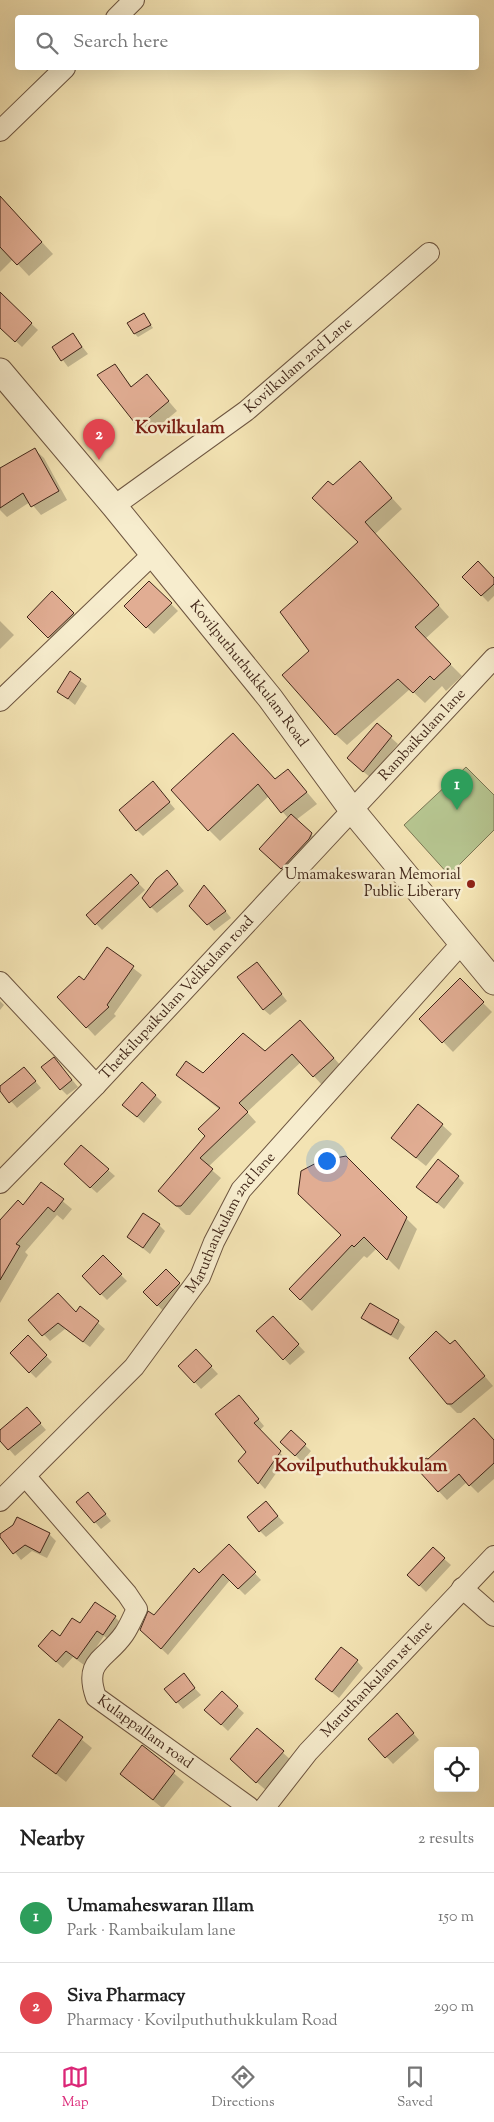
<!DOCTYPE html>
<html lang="en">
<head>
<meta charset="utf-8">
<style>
	:root { --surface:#fff; --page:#f6f6f6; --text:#222; --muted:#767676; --line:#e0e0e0; --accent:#db2777 }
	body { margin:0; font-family:"Sorts Mill Goudy",serif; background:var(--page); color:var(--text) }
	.controls { position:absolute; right:15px; bottom:15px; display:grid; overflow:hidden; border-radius:5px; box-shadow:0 5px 20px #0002 }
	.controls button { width:45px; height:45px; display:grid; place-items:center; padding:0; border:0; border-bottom:1px solid var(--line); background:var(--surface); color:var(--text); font:25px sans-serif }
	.you { position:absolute; left:326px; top:1160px; width:18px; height:18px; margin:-12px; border:4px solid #fff; border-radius:50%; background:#1a73e8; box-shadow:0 0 0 8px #1a73e833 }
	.badge { display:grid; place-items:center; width:32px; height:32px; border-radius:50%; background:var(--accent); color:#fff; font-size:16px; font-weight:700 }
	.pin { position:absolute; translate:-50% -41px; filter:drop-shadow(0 1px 2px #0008) }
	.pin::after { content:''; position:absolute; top:26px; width:18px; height:15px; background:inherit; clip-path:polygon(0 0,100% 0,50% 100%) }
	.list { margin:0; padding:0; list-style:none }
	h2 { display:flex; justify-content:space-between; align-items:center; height:65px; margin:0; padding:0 20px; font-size:21px }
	h2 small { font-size:16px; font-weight:400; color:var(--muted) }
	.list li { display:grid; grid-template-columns:32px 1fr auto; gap:15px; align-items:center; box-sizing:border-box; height:90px; padding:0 20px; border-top:1px solid var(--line) }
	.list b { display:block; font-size:19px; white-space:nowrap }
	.list p { margin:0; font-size:16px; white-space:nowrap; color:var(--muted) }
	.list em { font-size:16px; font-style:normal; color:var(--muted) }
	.icon { flex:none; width:28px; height:28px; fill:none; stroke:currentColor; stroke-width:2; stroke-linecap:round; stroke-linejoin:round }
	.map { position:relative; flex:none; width:494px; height:1807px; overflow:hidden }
	.search { position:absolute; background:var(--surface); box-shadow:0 5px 20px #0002; left:15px; right:15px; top:15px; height:55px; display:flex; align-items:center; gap:12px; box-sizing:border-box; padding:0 18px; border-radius:5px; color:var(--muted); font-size:19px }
	.sheet { height:245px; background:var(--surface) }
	nav { display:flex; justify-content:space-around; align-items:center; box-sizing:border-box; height:70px; border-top:1px solid var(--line); background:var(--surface); font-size:14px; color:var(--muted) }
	nav a { display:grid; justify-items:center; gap:2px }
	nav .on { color:var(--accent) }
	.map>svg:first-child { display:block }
	.green { fill:#b6c590; stroke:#7b7654 }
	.shadow { fill:#0003 }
	.building { fill:#e1ad93; stroke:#402619 }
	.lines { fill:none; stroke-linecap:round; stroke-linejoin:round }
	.minor-casing { stroke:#6d5540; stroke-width:22 }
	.tertiary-casing { stroke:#6d5540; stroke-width:27 }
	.minor { stroke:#f7edce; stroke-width:20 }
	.tertiary { stroke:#f7edce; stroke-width:25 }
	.poi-dot { fill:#8f2418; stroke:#f7edce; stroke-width:2 }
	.labels { text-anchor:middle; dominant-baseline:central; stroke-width:5; stroke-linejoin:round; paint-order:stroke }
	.street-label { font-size:15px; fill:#402619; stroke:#f7edce }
	.poi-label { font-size:15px; fill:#402619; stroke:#f7edce; text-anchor:end }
	.quarter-label { font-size:18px; font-weight:bold; fill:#7a1f14; stroke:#f7edce }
</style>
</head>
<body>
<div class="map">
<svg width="494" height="1807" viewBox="0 0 494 1807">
	<rect width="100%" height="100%" fill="#f3e3b3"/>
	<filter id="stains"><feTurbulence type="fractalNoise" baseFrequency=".004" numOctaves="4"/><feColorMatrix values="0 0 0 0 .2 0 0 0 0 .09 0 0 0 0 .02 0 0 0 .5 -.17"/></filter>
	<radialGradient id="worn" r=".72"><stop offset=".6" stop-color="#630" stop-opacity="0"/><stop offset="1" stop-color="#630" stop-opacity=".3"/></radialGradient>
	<!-- green -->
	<path class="green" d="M466,767L494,795V830L449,875L404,825Z"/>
	<!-- shadow -->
	<path class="shadow" d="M0,197L53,254L29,276L13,259L0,272Z
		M4,298L38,330L22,347L0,326V302Z
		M144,315L153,328L138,337L135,334Z
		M73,335L88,354L68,367L54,348Z
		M114,365L133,388L147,376L177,411L148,435L99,375Z
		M35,450L44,458L67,500L41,515L30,502L7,517L0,510V471Z
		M360,463L402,509L375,534L449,617L425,639L462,676L446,691L442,686L425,703L410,689L347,745L335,734L311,652L359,542L333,487Z
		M464,577L494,580V596L488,602Z
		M149,582L178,611L154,634L126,606Z
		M52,593L80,620L56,643L29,617Z
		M0,621L14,635L0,649Z
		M70,673L87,686L75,705L59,692Z
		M377,725L398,744L370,777L355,765Z
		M244,746L275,781L288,770L317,804L296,820L321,844L291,878L270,859L288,818L269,796L220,841L209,830Z
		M159,790L175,809L143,836L137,830Z
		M131,876L145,890L102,930L88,915Z
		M173,878L184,891L157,913L151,907Z
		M211,893L231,918L214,931L208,924Z
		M108,949L142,975L114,1014L116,1016L95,1036L59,997L84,982Z
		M257,963L287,1001L270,1015L263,1009Z
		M460,980L492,1012L453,1052L421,1019Z
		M0,1001L4,1005L0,1010Z
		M309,1030L342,1067L322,1085L301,1062L247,1112L256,1122L208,1167L221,1178L190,1215H186L160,1191L206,1136L220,1110L177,1075L203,1074L265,1053Z
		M60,1065L78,1087L67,1095L61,1089Z
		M30,1075L41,1088L17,1108L0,1088Z
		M155,1095L162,1102L144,1123L130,1111Z
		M442,1125L452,1134L426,1166L402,1147Z
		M81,1146L115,1176L97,1193L72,1171Z
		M345,1158L417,1229L399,1270L377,1248L367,1258L364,1256L312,1311L290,1289L342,1235Z
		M458,1177L464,1183L444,1209L425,1193Z
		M42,1184L72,1209L63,1220L57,1215L25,1252L28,1255L0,1303V1222L23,1207Z
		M159,1225L165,1231L150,1254L129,1237Z
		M103,1257L127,1281L107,1300L83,1276Z
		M166,1271L186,1290L164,1312L145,1292Z
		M80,1308L105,1329L90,1347L65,1329L50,1341L30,1320L76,1314Z
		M273,1318L305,1352L290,1365L258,1331Z
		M363,1318L398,1321L405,1327L398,1340L369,1324Z
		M28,1337L52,1362L36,1378L11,1353Z
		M455,1341L493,1386L461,1413H457L447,1403L450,1346Z
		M202,1357L218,1374L201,1389L180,1366Z
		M245,1403L264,1426L259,1431L286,1459L265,1489L239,1461L248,1453Z
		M33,1415L46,1430L15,1456L0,1439V1431Z
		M291,1432L311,1451L302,1462L282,1442Z
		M494,1441V1479L478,1493L467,1482L447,1500L419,1470L428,1461Z
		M94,1500L111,1521L101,1529L95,1522Z
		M266,1503L284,1523L266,1537L260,1531Z
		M49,1534L56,1541L47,1558L32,1551L21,1560L1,1535Z
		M229,1546L261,1580L245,1595L230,1580L168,1655L148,1636L199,1574Z
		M433,1549L451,1565L426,1592L409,1575Z
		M115,1617L122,1624L110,1641L104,1636L84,1665L73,1657L63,1668L46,1653L60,1638L80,1625Z
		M357,1661L363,1668L339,1698L323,1685Z
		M187,1680L201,1695L183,1709L166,1689Z
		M222,1693L244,1713L228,1731L212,1716Z
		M59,1721L92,1748L66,1782L33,1756Z
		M403,1721L419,1740L393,1764L370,1739Z
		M257,1729L293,1762L267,1791L241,1769Z
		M143,1747L184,1782L164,1807H161L121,1774Z"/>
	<!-- building -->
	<path class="building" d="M0,196L42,242L17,265L0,247Z
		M0,292L32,323L15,342L0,328Z
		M144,313L151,325L134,334L127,323Z
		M73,333L82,347L61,361L52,347Z
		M115,364L131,387L147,374L169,401L138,427L97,375Z
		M35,448L59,491L31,507L23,493L0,508V468Z
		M360,461L392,498L365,522L439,605L415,627L451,664L434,680L430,676L413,693L398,679L335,735L282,675L309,651L280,612L358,542L312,498L328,481L333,485Z
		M478,561L494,578V584L481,596L462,577Z
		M149,581L172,603L146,628L124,606Z
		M52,591L74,613L48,638L27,617Z
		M70,671L81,679L68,699L57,692Z
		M377,723L392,736L363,772L347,758Z
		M233,733L275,779L288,769L307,792L281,813L258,784L208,831L171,790Z
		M153,781L170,802L136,831L119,810Z
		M291,814L312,833L309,839L281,869L259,849Z
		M167,870L178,884L150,908L142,898L156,879Z
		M131,874L139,883L95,925L86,915Z
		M204,885L226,911L207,925L189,906Z
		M107,947L134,966L107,1005L109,1007L86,1028L57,997L79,976L84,980Z
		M257,962L282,994L263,1010L237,977Z
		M460,978L484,1002L442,1043L419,1019Z
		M300,1020L334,1058L313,1077L292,1054L239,1103L248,1112L200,1158L213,1169L181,1206H176L158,1191L205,1136L198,1129L220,1108L176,1075L186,1061L203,1073L243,1033L265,1051Z
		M54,1057L72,1080L60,1090L41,1067Z
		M24,1067L36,1081L9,1103L0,1091V1086Z
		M142,1082L156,1095L137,1117L122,1105Z
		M418,1104L443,1124L416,1158L391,1138Z
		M81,1145L109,1169L90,1188L64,1164Z
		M346,1156L407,1217L387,1260L364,1237L354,1247L352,1245L300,1300L289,1289L341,1235L298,1194L301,1171L320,1161Z
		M438,1159L459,1176L437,1203L416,1187Z
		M41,1182L64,1199L54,1212L48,1207L16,1244L20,1246L0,1280V1220L18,1200L23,1205Z
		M143,1213L160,1224L143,1248L127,1237Z
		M103,1255L122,1274L100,1295L82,1276Z
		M166,1269L180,1283L157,1306L143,1292Z
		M58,1293L76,1312L80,1306L99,1321L83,1342L58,1323L42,1336L28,1320Z
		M370,1303L399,1320L391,1335L361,1318Z
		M273,1316L299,1344L283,1360L256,1331Z
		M436,1331L450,1344L455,1340L485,1376L452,1404H447L409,1358Z
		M28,1335L47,1355L29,1373L10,1353Z
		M196,1349L212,1366L194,1383L178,1366Z
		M239,1395L259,1419L254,1423L281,1451L258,1484L238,1461L246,1452L215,1414Z
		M27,1407L41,1423L8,1450L0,1441V1430Z
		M474,1418L494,1440V1463L469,1486L459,1474L438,1492L418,1470V1465L426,1458L428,1459Z
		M291,1430L306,1444L295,1456L280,1442Z
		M88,1492L106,1514L94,1523L76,1502Z
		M266,1501L278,1516L259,1532L247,1517Z
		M17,1517L50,1533L40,1553L25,1545L13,1554L0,1537V1534L13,1525Z
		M229,1544L256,1572L238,1589L223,1574L161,1649L140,1630L148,1611L154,1615L194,1568L199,1573Z
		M433,1547L445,1558L419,1586L407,1575Z
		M95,1602L116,1616L103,1635L97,1631L77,1659L66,1651L56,1662L38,1646L52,1630L60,1636L72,1618L80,1623Z
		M341,1647L358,1660L332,1692L315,1679Z
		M184,1673L195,1688L176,1703L164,1689Z
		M222,1691L238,1706L221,1725L204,1710Z
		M397,1713L414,1733L385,1758L368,1739Z
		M59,1719L83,1737L56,1774L32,1756Z
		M257,1728L284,1751L256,1783L230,1759Z
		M142,1745L175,1771L153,1800L120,1774Z"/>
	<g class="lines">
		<defs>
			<g id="minor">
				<path d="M116,18L134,0"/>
				<path d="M0,131L65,68"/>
				<path id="s1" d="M114,506L246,411L429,253"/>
				<path d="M0,701L152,555"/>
				<path d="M0,982L96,1085"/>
				<path id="s2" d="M0,1183L96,1085L494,658"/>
				<path id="s3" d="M26,1477L127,1594L137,1609C133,1617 129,1627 124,1634C106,1660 83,1660 96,1697L249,1807"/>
				<path id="s4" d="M0,1501L134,1367L200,1277L214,1242L241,1190L461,944"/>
				<path d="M462,1588L494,1616"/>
				<path id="s5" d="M265,1807L308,1752L494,1556"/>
			</g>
			<g id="tertiary">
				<path id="s6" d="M0,371L114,506L270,698L352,810L494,982"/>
			</g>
		</defs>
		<!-- minor casing -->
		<use href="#minor" class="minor-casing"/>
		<!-- tertiary casing -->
		<use href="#tertiary" class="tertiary-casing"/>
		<!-- minor -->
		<use href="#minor" class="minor"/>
		<!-- tertiary -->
		<use href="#tertiary" class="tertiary"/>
	</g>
	<!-- markers -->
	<circle class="poi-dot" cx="471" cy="884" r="5"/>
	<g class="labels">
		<!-- street labels -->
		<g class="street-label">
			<text stroke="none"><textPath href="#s1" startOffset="232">Kovilkulam 2nd Lane</textPath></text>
			<text stroke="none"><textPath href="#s6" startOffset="392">Kovilputhuthukkulam Road</textPath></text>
			<text stroke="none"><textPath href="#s2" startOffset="616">Rambaikulam lane</textPath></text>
			<text stroke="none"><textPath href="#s2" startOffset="256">Thetkilupaikulam Velikulam road</textPath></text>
			<text stroke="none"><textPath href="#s4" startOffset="364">Maruthankulam 2nd lane</textPath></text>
			<text stroke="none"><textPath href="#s5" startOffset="170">Maruthankulam 1st lane</textPath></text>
			<text stroke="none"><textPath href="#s3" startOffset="336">Kulappallam road</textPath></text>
		</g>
		<!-- poi labels -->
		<g class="poi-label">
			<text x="461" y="875">Umamakeswaran Memorial<tspan x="461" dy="17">Public Liberary</tspan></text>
		</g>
		<!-- quarter labels -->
		<g class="quarter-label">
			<text x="180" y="429">Kovilkulam</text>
			<text x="361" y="1467">Kovilputhuthukkulam</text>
		</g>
	</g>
	<rect width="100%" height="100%" filter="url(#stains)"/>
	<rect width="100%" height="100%" fill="url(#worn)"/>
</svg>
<div class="controls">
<button><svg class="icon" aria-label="locate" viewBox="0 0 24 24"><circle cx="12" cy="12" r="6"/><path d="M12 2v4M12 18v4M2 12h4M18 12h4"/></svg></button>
</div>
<div class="you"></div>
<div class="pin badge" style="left:457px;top:810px;background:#2e9e5b">1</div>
<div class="pin badge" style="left:99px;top:460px;background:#e0444e">2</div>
<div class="search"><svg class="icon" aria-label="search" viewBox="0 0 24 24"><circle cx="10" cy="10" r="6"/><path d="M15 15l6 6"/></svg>Search here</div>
</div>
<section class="sheet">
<h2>Nearby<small>2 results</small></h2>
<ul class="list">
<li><span class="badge" style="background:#2e9e5b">1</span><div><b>Umamaheswaran Illam</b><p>Park · Rambaikulam lane</p></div><em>150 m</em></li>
<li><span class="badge" style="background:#e0444e">2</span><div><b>Siva Pharmacy</b><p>Pharmacy · Kovilputhuthukkulam Road</p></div><em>290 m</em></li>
</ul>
</section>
<nav>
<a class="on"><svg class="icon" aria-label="map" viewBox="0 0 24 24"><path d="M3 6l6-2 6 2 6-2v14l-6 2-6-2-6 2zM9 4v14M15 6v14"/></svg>Map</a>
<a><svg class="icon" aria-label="directions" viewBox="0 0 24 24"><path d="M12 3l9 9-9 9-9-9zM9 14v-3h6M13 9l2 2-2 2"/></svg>Directions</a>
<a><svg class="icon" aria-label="saved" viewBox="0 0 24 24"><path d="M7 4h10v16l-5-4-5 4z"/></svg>Saved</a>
</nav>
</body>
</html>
